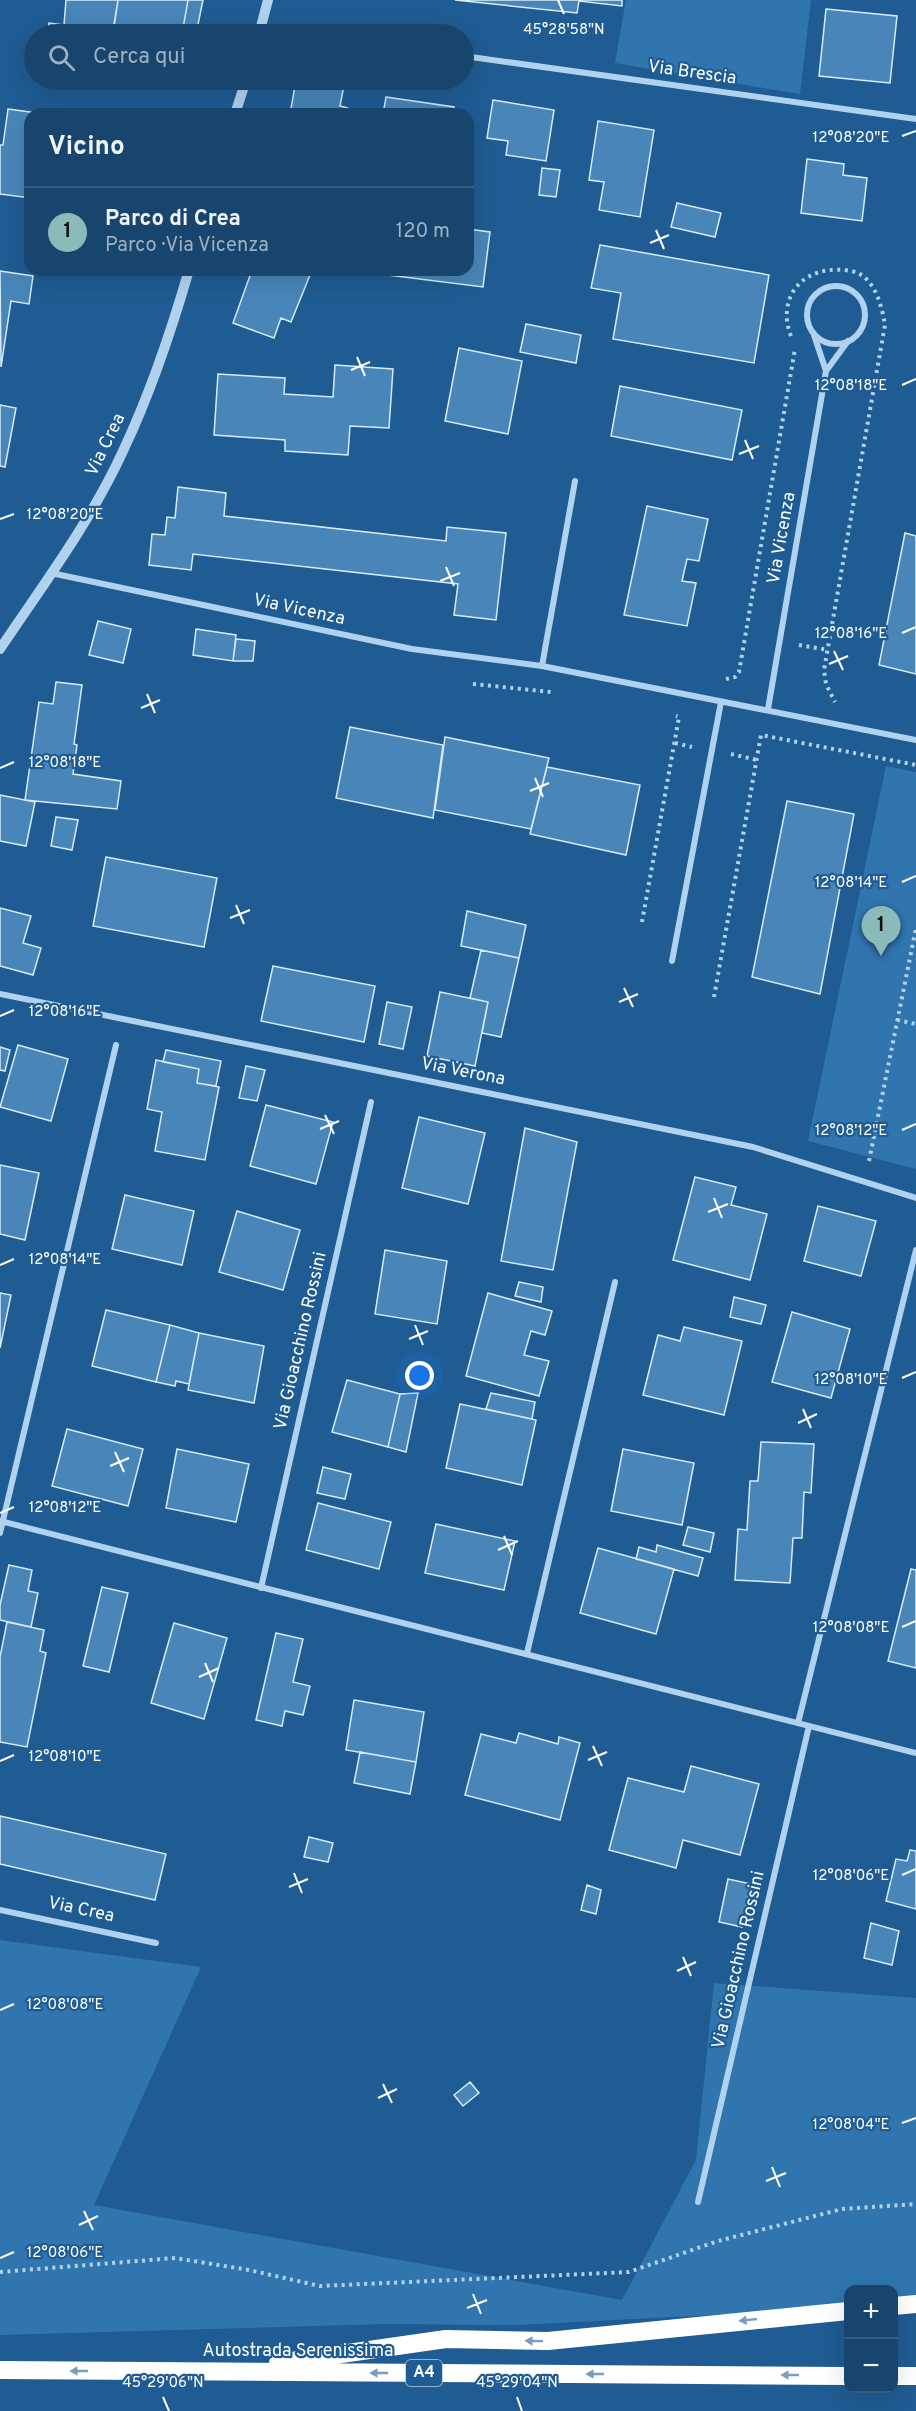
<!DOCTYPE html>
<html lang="it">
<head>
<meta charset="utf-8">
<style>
	:root { --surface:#17456e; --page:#204c73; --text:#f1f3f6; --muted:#9eb1c2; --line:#365d81; --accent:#8bbbb9 }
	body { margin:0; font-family:Overpass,sans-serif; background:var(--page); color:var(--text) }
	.controls { position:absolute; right:18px; bottom:18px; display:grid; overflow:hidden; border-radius:12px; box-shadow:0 6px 24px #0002 }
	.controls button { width:54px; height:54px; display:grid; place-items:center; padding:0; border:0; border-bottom:2px solid var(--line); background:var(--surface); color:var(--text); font:30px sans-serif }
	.you { position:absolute; left:420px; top:1376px; width:21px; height:21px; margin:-15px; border:4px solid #fff; border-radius:50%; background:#1a73e8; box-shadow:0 0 0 9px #1a73e833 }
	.badge { display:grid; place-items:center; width:39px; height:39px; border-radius:50%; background:var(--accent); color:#111; font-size:20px; font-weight:700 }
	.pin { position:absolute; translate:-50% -50px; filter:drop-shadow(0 2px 3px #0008) }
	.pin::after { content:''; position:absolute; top:32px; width:21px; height:18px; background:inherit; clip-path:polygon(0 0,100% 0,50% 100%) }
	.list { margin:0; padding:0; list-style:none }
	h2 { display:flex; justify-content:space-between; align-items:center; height:78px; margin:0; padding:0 24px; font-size:26px }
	h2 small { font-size:20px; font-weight:400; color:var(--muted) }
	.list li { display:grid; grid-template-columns:39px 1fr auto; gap:18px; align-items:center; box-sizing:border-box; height:90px; padding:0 24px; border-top:2px solid var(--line) }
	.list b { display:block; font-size:22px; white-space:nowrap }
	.list p { margin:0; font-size:20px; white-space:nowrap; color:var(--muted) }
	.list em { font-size:20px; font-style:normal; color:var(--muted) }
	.icon { flex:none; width:33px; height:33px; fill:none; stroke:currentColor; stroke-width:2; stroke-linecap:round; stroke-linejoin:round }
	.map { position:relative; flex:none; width:916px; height:2411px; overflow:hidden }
	.search { position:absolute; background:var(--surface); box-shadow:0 6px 24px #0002; left:24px; top:24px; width:450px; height:66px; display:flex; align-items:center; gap:15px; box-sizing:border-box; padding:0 21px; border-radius:33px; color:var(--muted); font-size:22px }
	.panel { position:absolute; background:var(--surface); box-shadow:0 6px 24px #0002; left:24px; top:108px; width:450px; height:168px; border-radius:18px }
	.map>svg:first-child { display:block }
	.green { fill:#3075ae }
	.building { fill:#4886b9; stroke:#d7eafa; stroke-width:1.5 }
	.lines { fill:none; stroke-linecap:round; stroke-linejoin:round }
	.path { stroke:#b1d2ee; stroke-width:4; stroke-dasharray:3 4.5; stroke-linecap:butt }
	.minor { stroke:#b1d2ee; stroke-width:6 }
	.tertiary { stroke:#b1d2ee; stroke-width:10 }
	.motorway { stroke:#fff; stroke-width:18 }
	.oneway { fill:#799dbe }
	.ticks { fill:none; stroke:#fff; stroke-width:2 }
	.labels { text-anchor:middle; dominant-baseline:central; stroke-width:4.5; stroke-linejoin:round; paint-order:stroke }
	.shield { fill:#1f5c93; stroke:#bccedf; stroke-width:1.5 }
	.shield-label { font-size:16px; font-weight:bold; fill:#fff }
	.street-label { font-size:18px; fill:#fff; stroke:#1f5c93 }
	.ticks-label { font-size:15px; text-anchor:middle; fill:#fff; stroke:#1f5c93; stroke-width:4.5; stroke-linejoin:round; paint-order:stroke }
</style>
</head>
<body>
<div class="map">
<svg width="916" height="2411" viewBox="0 0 916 2411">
	<rect width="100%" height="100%" fill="#1f5c93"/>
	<!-- green -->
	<path class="green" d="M626,0H811L800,94L615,63Z
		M886,766L916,772V1169L808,1141Z
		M0,1940L201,1967L94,2205L622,2300L696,2160L714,1983L916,1998V2298L894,2300V2290H848V2304L752,2313L517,2325L384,2324L0,2335Z"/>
	<!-- building -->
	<path class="building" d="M66,0H118L113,30L93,28L92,34H48L49,23L64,25Z
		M118,0H188L182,34H113Z
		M188,0H203L196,34H182Z
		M455,0H622V6L579,1L577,13Z
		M826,9L897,16L890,83L819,76Z
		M296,80H345L340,106L348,108L347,114H290Z
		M386,97L454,107L453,114H383Z
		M493,100L554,110L546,161L506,155L508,141L487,138Z
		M8,109L45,114H30V198L0,194V145H3Z
		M598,121L654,130L640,217L599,210L604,182L589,180Z
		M807,159L844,164L843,175L867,178L862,221L801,213Z
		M542,168L560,170L556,197L539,195Z
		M677,203L721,213L715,237L671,227Z
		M468,229L490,232L483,287L372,273V270H468Z
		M600,245L769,275L754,363L613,339L621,293L591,288Z
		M252,270H312L291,322L281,318L274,338L233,323Z
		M0,271L33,276L29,304L11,301L1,367Z
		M526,324L581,335L576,363L520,352Z
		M459,348L522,361L508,434L445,421Z
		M335,365L393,369L389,428L350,426L348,455L285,451V440L214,435L218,374L285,378L284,394L333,397Z
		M620,386L742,410L732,460L611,436Z
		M0,405L16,408L5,467L0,466Z
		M178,487L226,493L224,516L446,541L447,527L506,533L496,620L454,615L458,584L193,554L191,570L149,565L152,534L165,535L167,517L175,518Z
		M647,506L708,519L699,561L687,559L682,581L696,583L687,626L624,615Z
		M905,533L916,536V674L879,665Z
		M98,621L131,629L123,663L89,655Z
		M196,629L236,635L233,661L193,655Z
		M236,639L255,641L253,661H233Z
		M56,682L82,685L74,744L77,745L73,774L121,781L117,809L25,800L39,702L53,704Z
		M350,727L443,745L433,818L336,798Z
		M445,737L549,758L531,829L435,810Z
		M547,767L640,785L626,855L530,834Z
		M0,795L35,802L26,846L0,841Z
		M787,801L854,814L820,994L752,977Z
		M56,817L78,820L72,850L51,846Z
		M106,857L217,878L204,947L93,926Z
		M0,908L31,916L23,943L41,948L33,975L0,966Z
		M467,911L526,925L519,958L461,946Z
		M481,950L519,958L501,1037L482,1033L488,1002L470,998Z
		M273,966L375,986L364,1042L261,1021Z
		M440,992L488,1002L475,1066L427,1056Z
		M387,1002L412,1007L403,1049L379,1044Z
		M18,1045L68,1059L51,1121L0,1107Z
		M0,1047L10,1050L5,1071L0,1070Z
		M166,1050L221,1061L216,1086L197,1083L199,1069L163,1062Z
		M156,1060L199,1069L197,1083L219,1087L205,1160L155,1151L162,1112L147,1109Z
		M246,1066L265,1070L257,1101L239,1098Z
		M266,1105L333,1122L316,1184L250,1166Z
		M419,1117L485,1133L468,1204L402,1188Z
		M525,1128L577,1142L553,1270L501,1261Z
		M0,1165L39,1173L25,1240L0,1234Z
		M695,1177L736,1187L731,1205L767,1214L750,1280L673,1260Z
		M125,1195L194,1211L182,1265L112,1249Z
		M818,1206L876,1221L861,1276L804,1261Z
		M237,1211L300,1230L283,1290L219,1272Z
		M385,1250L447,1261L437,1324L375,1314Z
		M519,1282L543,1287L541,1302L515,1296Z
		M0,1293L11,1295L0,1348Z
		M488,1293L552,1311L545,1335L531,1331L524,1355L549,1361L539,1396L466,1376Z
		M734,1297L766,1305L761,1324L730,1317Z
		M106,1310L170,1325L156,1382L92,1366Z
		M792,1312L850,1329L831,1398L772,1382Z
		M170,1325L199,1333L189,1384L176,1381L175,1386L156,1382Z
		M684,1327L742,1341L724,1415L643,1395L658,1335L680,1341Z
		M199,1333L264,1346L254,1403L188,1390Z
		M347,1380L400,1394L388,1447L332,1432Z
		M418,1393L406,1452L388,1447L400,1394Z
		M491,1393L535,1402L532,1419L486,1409Z
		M460,1404L536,1420L522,1485L446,1468Z
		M67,1429L143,1449L128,1506L52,1486Z
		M761,1442L814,1444L811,1493L804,1492L802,1538H793L790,1583L735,1580L738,1529L747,1530L750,1481H758Z
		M177,1449L249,1464L236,1522L166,1508Z
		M623,1449L694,1463L682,1525L611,1511Z
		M323,1467L351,1474L345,1499L317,1493Z
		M318,1503L391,1522L379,1569L306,1550Z
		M436,1524L515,1541L504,1590L425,1573Z
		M688,1527L714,1533L710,1552L683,1545Z
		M657,1545L703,1558L698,1576L636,1559L639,1547L656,1552Z
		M598,1548L674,1569L656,1634L580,1613Z
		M9,1565L32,1570L28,1591L38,1593L31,1627L0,1620V1605Z
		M911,1569L916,1570V1668L888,1661Z
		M102,1587L128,1593L109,1672L83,1666Z
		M7,1622L44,1630L40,1651L46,1653L27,1747L0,1742V1657Z
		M174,1623L227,1638L204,1719L151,1703Z
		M276,1633L303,1639L293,1682L310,1686L303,1715L285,1711L282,1726L256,1720Z
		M354,1700L424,1712L416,1762L346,1750Z
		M519,1733L558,1744L559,1737L580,1743L560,1820L465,1795L481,1734L516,1743Z
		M360,1752L416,1762L410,1794L354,1783Z
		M691,1766L759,1784L740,1855L683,1840L676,1868L609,1850L628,1778L684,1792Z
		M0,1816L166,1854L155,1900L0,1864Z
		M309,1837L333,1843L328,1862L304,1857Z
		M910,1850L916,1851V1909L886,1901L896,1859L907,1861Z
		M728,1879L751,1884L742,1927L719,1922Z
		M587,1885L601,1890L596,1914L581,1910Z
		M871,1923L899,1931L892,1965L864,1958Z
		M470,2082L479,2093L463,2106L454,2095Z"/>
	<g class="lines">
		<!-- path -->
		<path class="path" d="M791,336C778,303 796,273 831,270C838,269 851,270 858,273C876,282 882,307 885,325L824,670L826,684L835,702
			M799,645L828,650
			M726,679L735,677L739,672L795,349
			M473,684L551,692
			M675,743L692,747
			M731,754L757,760
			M642,922L679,717L676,716
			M714,997L761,735L916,765
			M897,1020L916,1024
			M869,1161L916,928
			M0,2272L175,2258L249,2270L320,2286L629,2272L718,2241L842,2209L916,2204"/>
		<!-- minor -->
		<path class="minor" d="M261,28L309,34
			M464,56L916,119
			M807 315a29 29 0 1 1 58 0a29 29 0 1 1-58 0Z
			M814,335L826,371
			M51,573L412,649L542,666L916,740
			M542,666L575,481
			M768,709L826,371L848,341
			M672,961L721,702
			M0,994L753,1147L916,1198
			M0,1521L916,1753
			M0,1533L116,1045
			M261,1588L371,1102
			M527,1653L615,1282
			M798,1723L916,1250
			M0,1910L156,1943
			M698,2202L809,1726"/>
		<!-- tertiary -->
		<path class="tertiary" d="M259,34L268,0
			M235,114L246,80
			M0,649C43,585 91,521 123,451C151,392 171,332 189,270"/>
		<!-- motorway -->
		<path class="motorway" d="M894,2306L916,2304
			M278,2363L446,2339L548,2341L848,2311
			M0,2370L848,2376
			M894,2376H916"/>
	</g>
	<!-- one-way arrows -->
	<defs><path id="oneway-solid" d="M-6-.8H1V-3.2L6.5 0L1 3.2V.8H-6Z" transform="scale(1.5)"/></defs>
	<g class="oneway">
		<use href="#oneway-solid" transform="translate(748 2320) rotate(174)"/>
		<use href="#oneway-solid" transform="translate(534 2341) rotate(-179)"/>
		<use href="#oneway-solid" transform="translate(79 2371) rotate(-180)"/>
		<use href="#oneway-solid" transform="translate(379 2373) rotate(-180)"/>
		<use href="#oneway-solid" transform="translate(595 2374) rotate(-180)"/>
		<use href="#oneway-solid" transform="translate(790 2375) rotate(-180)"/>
	</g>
	<!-- ticks -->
	<path class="ticks" d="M558,0L564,14M902,136L916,131M656,230L664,249M650,243L669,235M357,357L365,376M351,370L370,362M902,385L916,379M745,440L753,459M739,454L759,446M0,519L14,514M446,567L454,586M440,581L460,573M902,633L916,627M834,651L843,670M829,664L848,656M147,694L155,713M141,708L160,700M0,768L14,762M535,778L543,797M530,791L549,783M902,882L916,876M236,905L244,924M230,918L250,910M624,988L633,1007M619,1002L638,994M0,1016L14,1010M325,1115L334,1134M320,1129L339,1121M902,1130L916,1124M714,1198L722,1218M708,1212L728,1204M0,1265L14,1259M415,1325L423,1345M409,1339L428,1331M902,1378L916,1372M803,1409L811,1428M798,1423L817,1414M115,1452L124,1472M110,1466L129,1458M0,1513L14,1507M504,1536L512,1555M498,1550L518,1541M902,1627L916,1621M205,1663L213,1682M199,1677L219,1668M593,1746L602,1766M588,1760L607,1752M0,1761L14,1755M294,1873L302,1893M902,1875L916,1869M289,1887L308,1879M683,1957L691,1976M677,1971L696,1962M0,2010L14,2004M383,2084L392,2103M378,2098L397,2089M902,2123L916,2118M772,2167L780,2187M766,2181L786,2173M84,2211L93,2230M79,2225L98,2216M0,2258L14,2252M473,2294L481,2314M467,2308L487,2300M163,2397L169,2411M517,2397L522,2411"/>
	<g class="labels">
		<!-- shield labels -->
		<rect class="shield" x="406" y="2360" width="36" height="26" rx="4.5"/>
		<g class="shield-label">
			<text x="424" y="2373">A4</text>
		</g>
		<!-- street labels -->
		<g class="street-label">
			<text transform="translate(692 73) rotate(8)">Via Brescia</text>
			<text transform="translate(106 445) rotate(-64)">Via Crea</text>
			<text transform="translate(782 538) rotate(-80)">Via Vicenza</text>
			<text transform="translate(299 610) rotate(12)">Via Vicenza</text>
			<text transform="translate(463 1072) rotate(11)">Via Verona</text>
			<text transform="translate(301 1341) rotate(-77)">Via Gioacchino Rossini</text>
			<text transform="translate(81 1910) rotate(12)">Via Crea</text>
			<text transform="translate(739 1960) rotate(-77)">Via Gioacchino Rossini</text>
			<text x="298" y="2351">Autostrada Serenissima</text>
		</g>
	</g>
	<g class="ticks-label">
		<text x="564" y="34">45°28'58"N</text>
		<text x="851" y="142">12°08'20"E</text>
		<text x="851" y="390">12°08'18"E</text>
		<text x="65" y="519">12°08'20"E</text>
		<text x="851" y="638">12°08'16"E</text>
		<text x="65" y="767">12°08'18"E</text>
		<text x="851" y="887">12°08'14"E</text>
		<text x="65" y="1016">12°08'16"E</text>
		<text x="851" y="1135">12°08'12"E</text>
		<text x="65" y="1264">12°08'14"E</text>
		<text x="851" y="1384">12°08'10"E</text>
		<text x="65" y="1512">12°08'12"E</text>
		<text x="851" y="1632">12°08'08"E</text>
		<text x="65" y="1761">12°08'10"E</text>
		<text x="851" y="1880">12°08'06"E</text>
		<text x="65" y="2009">12°08'08"E</text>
		<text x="851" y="2129">12°08'04"E</text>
		<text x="65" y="2257">12°08'06"E</text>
		<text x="163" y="2387">45°29'06"N</text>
		<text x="517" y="2387">45°29'04"N</text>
	</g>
</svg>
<div class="controls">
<button>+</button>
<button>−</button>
</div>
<div class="you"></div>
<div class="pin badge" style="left:881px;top:956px">1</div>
<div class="search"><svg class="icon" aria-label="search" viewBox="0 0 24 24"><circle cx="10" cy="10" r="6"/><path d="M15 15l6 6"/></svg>Cerca qui</div>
<section class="panel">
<h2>Vicino<small></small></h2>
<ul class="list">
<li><span class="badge">1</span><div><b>Parco di Crea</b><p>Parco · Via Vicenza</p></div><em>120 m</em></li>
</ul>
</section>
</div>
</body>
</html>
